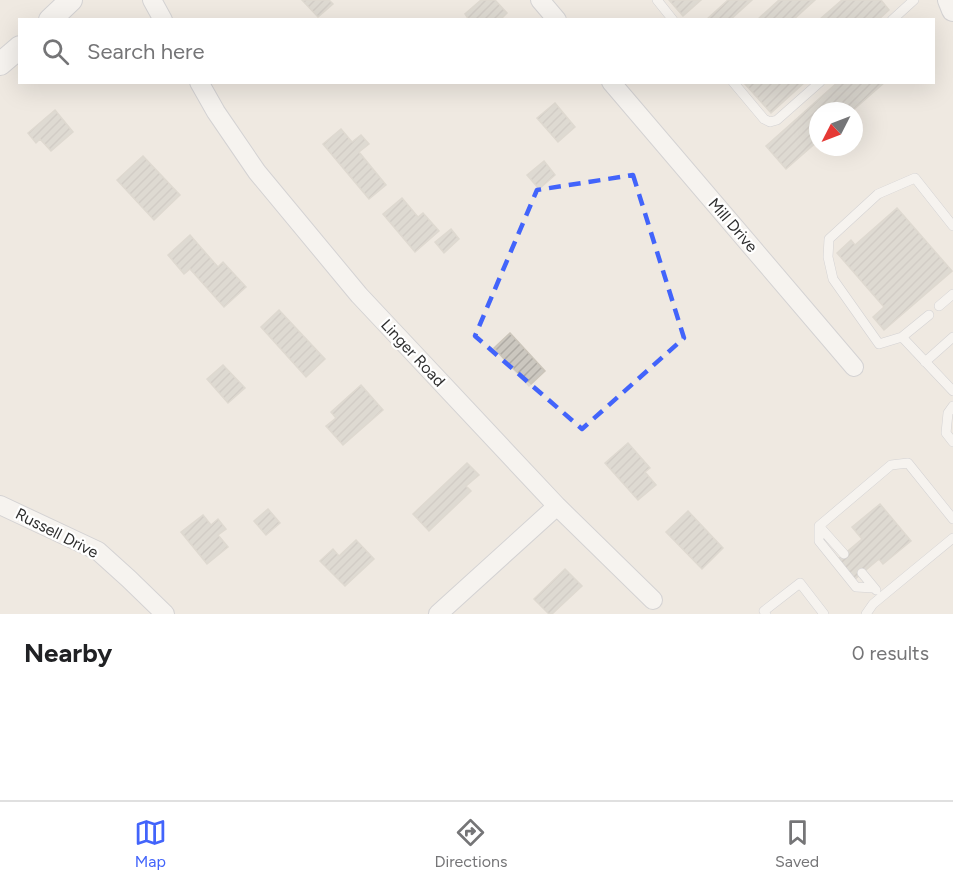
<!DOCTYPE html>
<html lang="en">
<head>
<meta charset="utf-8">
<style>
	:root { --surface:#fff; --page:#f2f2f2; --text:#202124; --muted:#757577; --line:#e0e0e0; --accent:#4264fb }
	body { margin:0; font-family:Figtree,sans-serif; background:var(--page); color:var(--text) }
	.compass { position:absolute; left:809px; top:102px; width:54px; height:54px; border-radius:50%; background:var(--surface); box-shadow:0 6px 24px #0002; rotate:228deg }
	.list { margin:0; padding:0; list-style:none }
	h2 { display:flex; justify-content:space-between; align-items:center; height:78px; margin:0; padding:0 24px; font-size:26px }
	h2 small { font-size:20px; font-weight:400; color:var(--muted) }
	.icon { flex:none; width:33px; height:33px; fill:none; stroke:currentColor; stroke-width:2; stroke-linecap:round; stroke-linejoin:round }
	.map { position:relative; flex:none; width:953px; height:614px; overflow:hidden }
	.search { position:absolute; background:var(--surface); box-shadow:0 6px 24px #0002; left:18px; right:18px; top:18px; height:66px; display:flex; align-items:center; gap:15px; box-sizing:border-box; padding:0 21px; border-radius:0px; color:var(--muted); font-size:22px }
	.sheet { height:186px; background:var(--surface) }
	nav { display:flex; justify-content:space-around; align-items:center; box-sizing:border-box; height:84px; border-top:2px solid var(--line); background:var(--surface); font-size:16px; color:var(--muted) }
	nav a { display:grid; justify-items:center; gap:3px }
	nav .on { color:var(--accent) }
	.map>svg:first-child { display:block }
	.building { fill:url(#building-hatch); stroke:#cbc5ba; stroke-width:1.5 }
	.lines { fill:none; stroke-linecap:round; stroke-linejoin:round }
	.service-casing { stroke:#b4b7c1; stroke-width:10 }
	.minor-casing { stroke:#b4b7c1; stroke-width:20 }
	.tertiary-casing { stroke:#b4b7c1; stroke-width:24 }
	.service { stroke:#fff; stroke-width:9 }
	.minor { stroke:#fff; stroke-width:18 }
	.tertiary { stroke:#fff; stroke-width:22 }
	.marked { fill:none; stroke:#4264fb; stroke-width:4.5; stroke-dasharray:12 8; stroke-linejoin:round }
	.labels { text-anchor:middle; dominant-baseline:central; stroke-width:4.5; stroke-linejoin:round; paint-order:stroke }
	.street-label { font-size:16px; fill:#2e2e2e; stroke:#fff }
</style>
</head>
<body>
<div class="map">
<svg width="953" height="614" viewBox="0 0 953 614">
	<defs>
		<pattern id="building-hatch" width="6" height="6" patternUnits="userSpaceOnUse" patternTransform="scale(1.5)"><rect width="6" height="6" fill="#cbc7bf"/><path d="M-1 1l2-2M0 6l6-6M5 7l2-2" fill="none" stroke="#afaba4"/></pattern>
	</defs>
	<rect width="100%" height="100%" fill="#efe9e1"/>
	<!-- building -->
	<path class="building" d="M302,0H329L333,4L318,17Z
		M481,0H495L507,13L500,20H469L465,14Z
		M669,0H701L683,16Z
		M728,0H752L730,20H706Z
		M779,0H815L793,20H757Z
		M842,0H881L889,10L878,20H819Z
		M747,82H805L771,113L745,84Z
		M838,82H885L852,111H818V141L786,169L766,146Z
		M555,103L575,127L558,142L537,118Z
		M55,110L73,132L51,151L40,139L36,143L28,133Z
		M341,129L352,142L361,135L369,144L359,152L386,185L369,199L323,144Z
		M143,156L180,195L154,220L117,180Z
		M544,161L555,175L539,189L527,175Z
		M402,198L418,217L423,213L439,231L415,252L383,214Z
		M897,208L952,271L884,330L873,317L884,307L837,253L851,240L855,245Z
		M451,229L459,239L444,253L435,242Z
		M190,235L218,267L223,262L246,287L224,307L190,269L184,274L168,255Z
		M279,310L325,359L306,377L261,327Z
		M510,333L545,371L529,386L494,348Z
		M223,365L245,388L228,403L207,379Z
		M361,385L383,410L343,445L326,426L336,418L331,412Z
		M628,443L650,468L645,472L656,485L638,500L605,463Z
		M467,463L479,475L466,486L471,491L429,531L413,514Z
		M880,504L911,541L883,564L879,559L854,580L837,560L862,539L852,527Z
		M268,509L280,523L266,535L254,521Z
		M688,511L723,548L702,569L666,532Z
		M203,515L211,525L218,519L226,529L218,535L228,547L207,564L181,532Z
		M356,540L374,559L345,586L320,561L333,549L339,556Z
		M565,569L582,586L552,614H549L534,599Z"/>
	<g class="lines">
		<defs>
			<path id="service" d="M657,0L673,20
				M892,20L914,0
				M733,82L764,119L770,122L777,120L820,82
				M939,306L953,294
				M929,315L902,337L879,344L833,279L828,257L829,239L878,194L915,178L953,226
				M902,337L953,391
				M925,362L953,337
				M953,406L948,413L946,433L953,442
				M819,526L844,554
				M862,573L876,590
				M874,588L856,587L819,541V526L891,465L908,463L953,519
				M766,614L764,611L800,583L824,614
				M866,614L873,604L885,594L953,538"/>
			<path id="minor" d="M152,0L163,20
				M540,0L557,20
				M199,82L216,112L257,172L359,295L557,506L653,600
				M611,82L854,367
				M0,505L98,551L129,579L165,614
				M438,614L557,506"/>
			<path id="tertiary" d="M949,0L953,10
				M50,20L71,0
				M0,64L20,47"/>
		</defs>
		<!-- service casing -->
		<use href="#service" class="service-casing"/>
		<!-- minor casing -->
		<use href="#minor" class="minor-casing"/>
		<!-- tertiary casing -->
		<use href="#tertiary" class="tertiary-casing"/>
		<!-- service -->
		<use href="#service" class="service"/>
		<!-- minor -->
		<use href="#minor" class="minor"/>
		<!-- tertiary -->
		<use href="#tertiary" class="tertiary"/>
	</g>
	<!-- marked area -->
	<path d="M0 0H953V614H0ZM633,175L684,338L582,429L475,336L537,190Z" fill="#efe9e1" fill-opacity=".55" fill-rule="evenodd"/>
	<path class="marked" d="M633,175L684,338L582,429L475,336L537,190Z"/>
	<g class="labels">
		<!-- street labels -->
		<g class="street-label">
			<text transform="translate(733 225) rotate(49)">Mill Drive</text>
			<text transform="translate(413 353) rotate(47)">Linger Road</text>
			<text transform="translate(57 533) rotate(27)">Russell Drive</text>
		</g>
	</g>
</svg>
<svg class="compass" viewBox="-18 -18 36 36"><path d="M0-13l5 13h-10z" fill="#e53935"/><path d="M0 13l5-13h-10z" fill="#757577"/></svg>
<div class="search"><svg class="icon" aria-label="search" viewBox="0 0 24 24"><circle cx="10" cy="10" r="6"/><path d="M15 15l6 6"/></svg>Search here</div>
</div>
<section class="sheet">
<h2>Nearby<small>0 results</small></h2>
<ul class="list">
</ul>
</section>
<nav>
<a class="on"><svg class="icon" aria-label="map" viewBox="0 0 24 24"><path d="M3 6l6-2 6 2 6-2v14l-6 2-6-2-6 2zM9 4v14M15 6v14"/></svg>Map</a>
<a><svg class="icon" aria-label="directions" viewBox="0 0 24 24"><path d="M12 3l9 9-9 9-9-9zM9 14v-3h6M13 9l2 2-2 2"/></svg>Directions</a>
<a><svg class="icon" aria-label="saved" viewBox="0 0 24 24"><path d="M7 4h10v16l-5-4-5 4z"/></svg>Saved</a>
</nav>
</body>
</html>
